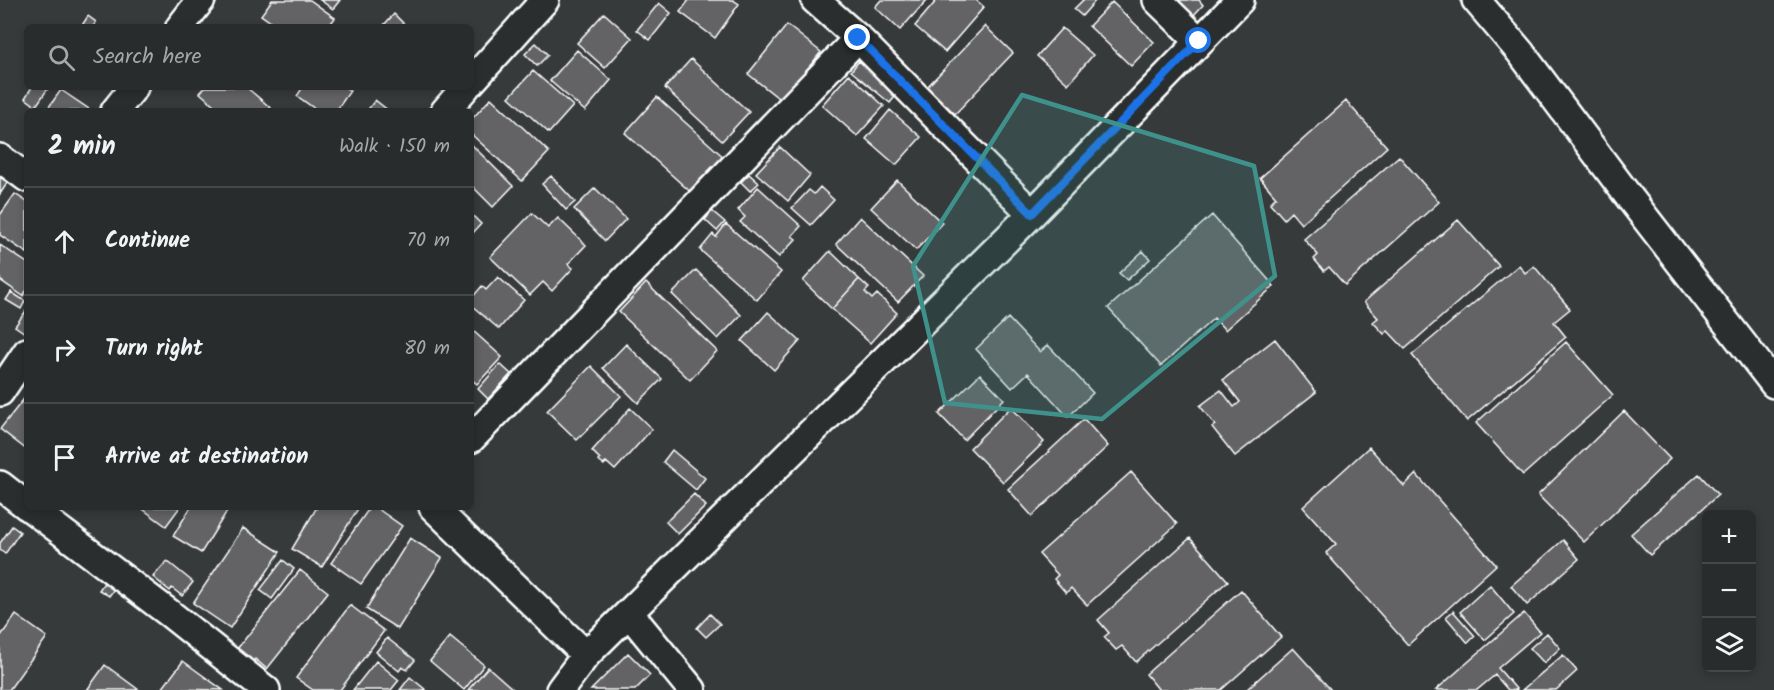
<!DOCTYPE html>
<html lang="en">
<head>
<meta charset="utf-8">
<style>
	:root { --surface:#292c2c; --page:#313434; --text:#f1f3f6; --muted:#a5a7a9; --line:#454848 }
	body { margin:0; font-family:Kalam,sans-serif; background:var(--page); color:var(--text) }
	.controls { position:absolute; right:18px; bottom:18px; display:grid; overflow:hidden; border-radius:9px; box-shadow:0 3px 9px #0003 }
	.controls button { width:54px; height:54px; display:grid; place-items:center; padding:0; border:0; border-bottom:2px solid var(--line); background:var(--surface); color:var(--text); font:30px sans-serif }
	.stop { position:absolute; width:18px; height:18px; margin:-14px; border:4px solid #1a73e8; border-radius:50%; background:#fff }
	.stop.end { background:#1a73e8; border-color:#fff; box-shadow:0 2px 6px #0008 }
	.list { margin:0; padding:0; list-style:none }
	h2 { display:flex; justify-content:space-between; align-items:center; height:78px; margin:0; padding:0 24px; font-size:26px }
	h2 small { font-size:20px; font-weight:400; color:var(--muted) }
	.list li { display:grid; grid-template-columns:39px 1fr auto; gap:18px; align-items:center; box-sizing:border-box; height:108px; padding:0 24px; border-top:2px solid var(--line) }
	.list b { display:block; font-size:22px; white-space:nowrap }
	.list em { font-size:20px; font-style:normal; color:var(--muted) }
	.icon { flex:none; width:33px; height:33px; fill:none; stroke:currentColor; stroke-width:2; stroke-linecap:round; stroke-linejoin:round }
	.map { position:relative; flex:none; width:1774px; height:690px; overflow:hidden }
	.search { position:absolute; background:var(--surface); box-shadow:0 3px 9px #0003; left:24px; top:24px; width:450px; height:66px; display:flex; align-items:center; gap:15px; box-sizing:border-box; padding:0 21px; border-radius:9px; color:var(--muted); font-size:22px }
	.panel { position:absolute; background:var(--surface); box-shadow:0 3px 9px #0003; left:24px; top:108px; width:450px; height:402px; border-radius:9px }
	.map>svg:first-child { display:block }
	.building { fill:#636465; stroke:#fff; stroke-width:1.5 }
	.lines { fill:none; stroke-linecap:round; stroke-linejoin:round }
	.minor-casing { stroke:#fff; stroke-width:32 }
	.minor { stroke:#2a2d2e; stroke-width:27 }
	.route { stroke:#1a73e8; stroke-width:8 }
	.marked { fill:#3f918b; fill-opacity:0.2; stroke:#3f918b; stroke-width:4.5; stroke-linejoin:round }
</style>
</head>
<body>
<div class="map">
<svg width="1774" height="690" viewBox="0 0 1774 690">
	<rect width="100%" height="100%" fill="#373a3b"/>
	<filter id="ink" filterUnits="userSpaceOnUse"><feTurbulence type="fractalNoise" baseFrequency=".0167" numOctaves="2"/><feDisplacementMap in="SourceGraphic" scale="12" xChannelSelector="R" yChannelSelector="G"/><feConvolveMatrix kernelMatrix="1 2 1 2 8 2 1 2 1" color-interpolation-filters="sRGB"/></filter>
	<g filter="url(#ink)">
		<!-- building -->
		<path class="building" d="M272,0H310L335,18L328,27H278L261,15Z
			M320,0H340L333,9Z
			M689,0H733L739,4L715,38L680,12Z
			M881,0H927L900,30L875,7Z
			M937,0H976L984,7L945,52L915,26Z
			M1083,0H1096L1082,16L1074,9Z
			M1177,0H1199L1203,5L1193,16Z
			M1112,2L1154,42L1131,66L1089,26Z
			M659,3L671,13L650,40L637,30Z
			M604,13L632,38L605,68L577,43Z
			M394,14L404,24L401,27H382Z
			M88,16L96,22L93,27H81Z
			M787,25L821,52L782,101L748,74Z
			M985,26L1013,53L955,114L927,87Z
			M1062,28L1093,55L1068,84L1037,56Z
			M536,43L548,55L537,66L525,54Z
			M577,50L611,80L585,111L550,81Z
			M691,59L749,112L722,141L665,88Z
			M859,61L898,93L890,103L851,71Z
			M533,71L573,106L549,133L509,97Z
			M849,74L884,106L857,136L822,105Z
			M32,87H49L36,106L25,98Z
			M205,87H246L272,109L270,111H221L200,93Z
			M303,87H345L350,91L336,111H318L297,96Z
			M61,90L92,111H46Z
			M657,97L727,160L695,196L625,133Z
			M491,98L549,152L522,181L471,134V120Z
			M375,100L389,111H367Z
			M1346,101L1387,147L1301,224L1291,212L1284,219L1270,203L1276,197L1260,178Z
			M890,110L921,137L896,165L866,139Z
			M471,144L513,186L493,207L471,185Z
			M780,147L810,175L788,201L756,173Z
			M1399,156L1439,202L1345,285L1329,267L1324,271L1314,259L1318,255L1304,239Z
			M749,174L759,183L750,191L741,182Z
			M551,176L575,202L566,210L542,184Z
			M0,177L8,182L0,194Z
			M897,180L942,223L916,250L871,208Z
			M758,187L801,226L792,236L796,239L779,257L740,222L745,217L738,210Z
			M820,187L834,200L811,225L792,208L809,190L814,194Z
			M595,188L626,219L605,241L574,209Z
			M15,194L27,202V253L0,235V215Z
			M712,211L725,222L717,231L705,220Z
			M532,213L548,228L558,218L586,245L568,264L573,268L552,291L543,282L530,295L490,257Z
			M471,214L481,224L471,235Z
			M1212,215L1274,286L1225,330L1214,318L1161,366L1108,308Z
			M860,217L923,276L898,302L836,244Z
			M1458,220L1499,266L1405,349L1388,331L1384,334L1373,322L1378,318L1364,302Z
			M726,224L781,272L757,300L700,250L713,234L716,237Z
			M0,245L27,263V290L23,296L0,280Z
			M830,251L859,279L832,309L803,281Z
			M1143,251L1150,259L1127,280L1119,273Z
			M1519,265L1525,273L1534,266L1570,309L1554,322L1566,337L1467,421L1412,355Z
			M696,270L741,315L718,339L672,294Z
			M498,277L524,300L499,329L471,305V299L482,286L486,290Z
			M859,279L869,288L865,292L872,299L877,294L897,313L870,343L832,309Z
			M646,283L717,351L690,380L619,312Z
			M11,292L25,301L21,309L6,300Z
			M26,311L27,330L25,333L15,326Z
			M768,312L800,341L774,370L742,341Z
			M1008,318L1040,352L1048,345L1093,393L1068,417L1028,373L1012,388L976,349Z
			M471,329L502,357L477,384L471,379Z
			M1275,339L1316,392L1235,456L1212,427L1215,425L1200,406L1221,390L1234,407L1240,402L1223,380Z
			M1566,342L1613,395L1523,475L1476,423Z
			M626,344L662,379L638,403L603,368Z
			M500,364L511,374L488,399L478,389Z
			M591,366L621,396L577,440L547,411Z
			M980,374L1004,399L964,440L939,414Z
			M27,395V450L0,429Z
			M1011,407L1044,442L1003,482L970,448Z
			M630,408L652,429L615,470L606,462L604,465L598,461L600,459L592,451Z
			M1624,411L1670,459L1584,542L1538,495Z
			M1084,419L1108,446L1032,516L1008,489Z
			M1369,447L1404,486L1416,474L1496,565L1408,645L1326,553L1336,544L1303,507Z
			M672,450L705,478L696,490L663,462Z
			M1131,472L1177,524L1087,605L1071,588L1066,593L1054,579L1058,575L1039,554Z
			M1699,474L1718,495L1650,555L1631,534Z
			M694,494L706,506L678,534L666,522Z
			M140,507H180L166,526Z
			M191,507L229,508L201,553L173,536Z
			M317,507H359L322,567L292,549Z
			M370,507H375L402,526L361,584L331,563Z
			M12,526L20,532L5,554L0,550V543Z
			M243,528L280,552L230,628L193,603Z
			M410,538L442,558L398,629L366,609Z
			M1190,538L1228,581L1136,662L1122,646L1116,650L1104,637L1109,633L1098,620Z
			M1563,540L1579,559L1527,605L1511,586Z
			M283,560L294,569L272,599L260,590Z
			M167,561L193,582L182,596L172,588L170,591L153,577Z
			M300,570L328,592L267,669L255,659L249,667L233,654Z
			M108,577L118,584L109,596L99,590Z
			M1490,585L1514,614L1485,640L1460,612Z
			M1241,590L1281,637L1221,690H1159L1146,674Z
			M350,605L384,631L340,690H313L296,678Z
			M1453,611L1475,636L1468,643L1446,617Z
			M1524,613L1540,632L1498,668L1517,690H1508L1495,675L1477,690H1436Z
			M710,614L720,624L706,637L697,628Z
			M16,615L47,637L9,690H0V637Z
			M1547,633L1560,648L1544,663L1530,648Z
			M450,637L484,665L464,690L430,661Z
			M387,638L415,660L407,670L402,667L399,671L376,652Z
			M1293,648L1331,690H1246Z
			M628,653L650,675L635,690H591Z
			M1563,655L1577,671L1556,690H1522Z
			M183,661L223,690L162,689Z
			M376,661L399,680L391,690H353Z
			M105,665L139,690H87Z
			M488,667L514,690H468Z
			M410,677L426,690H400Z"/>
		<g class="lines">
			<defs>
				<path id="minor" d="M815,0L858,38L1032,214
					M1157,0L1199,41
					M1476,0L1521,53L1626,193L1774,384
					M180,27L201,0
					M471,82L545,0
					M115,111L134,87
					M445,111L466,87
					M0,158L27,178
					M0,392L27,352
					M471,439L858,38
					M0,485L27,506
					M29,507L169,613L266,690
					M433,507L586,655
					M629,613L692,690
					M560,690L586,655L1032,214L1240,0"/>
			</defs>
			<!-- minor casing -->
			<use href="#minor" class="minor-casing"/>
			<!-- minor -->
			<use href="#minor" class="minor"/>
		</g>
	</g>
	<g class="lines" filter="url(#ink)">
		<!-- route -->
		<path class="route" d="M858,38L1032,214L1199,41"/>
	</g>
	<!-- marked area -->
	<path class="marked" d="M1022,95L1254,166L1275,276L1102,419L945,403L913,266Z"/>
</svg>
<div class="controls">
<button>+</button>
<button>−</button>
<button><svg class="icon" aria-label="layers" viewBox="0 0 24 24"><path d="M12 4l9 5-9 5-9-5zM3 14l9 5 9-5"/></svg></button>
</div>
<div class="stop" style="left:1199px;top:41px"></div>
<div class="stop end" style="left:858px;top:38px"></div>
<div class="search"><svg class="icon" aria-label="search" viewBox="0 0 24 24"><circle cx="10" cy="10" r="6"/><path d="M15 15l6 6"/></svg>Search here</div>
<section class="panel">
<h2>2 min<small>Walk · 150 m</small></h2>
<ul class="list">
<li><svg class="icon" aria-label="ahead" viewBox="0 0 24 24"><path d="M12 20V5M6 11l6-6 6 6"/></svg><div><b>Continue</b></div><em>70 m</em></li>
<li><svg class="icon" aria-label="right" viewBox="0 0 24 24"><path d="M7 20v-9h11M14 6l5 5-5 5"/></svg><div><b>Turn right</b></div><em>80 m</em></li>
<li><svg class="icon" aria-label="arrive" viewBox="0 0 24 24"><path d="M6 21V4h12l-3 4 3 4H6"/></svg><div><b>Arrive at destination</b></div></li>
</ul>
</section>
</div>
</body>
</html>
